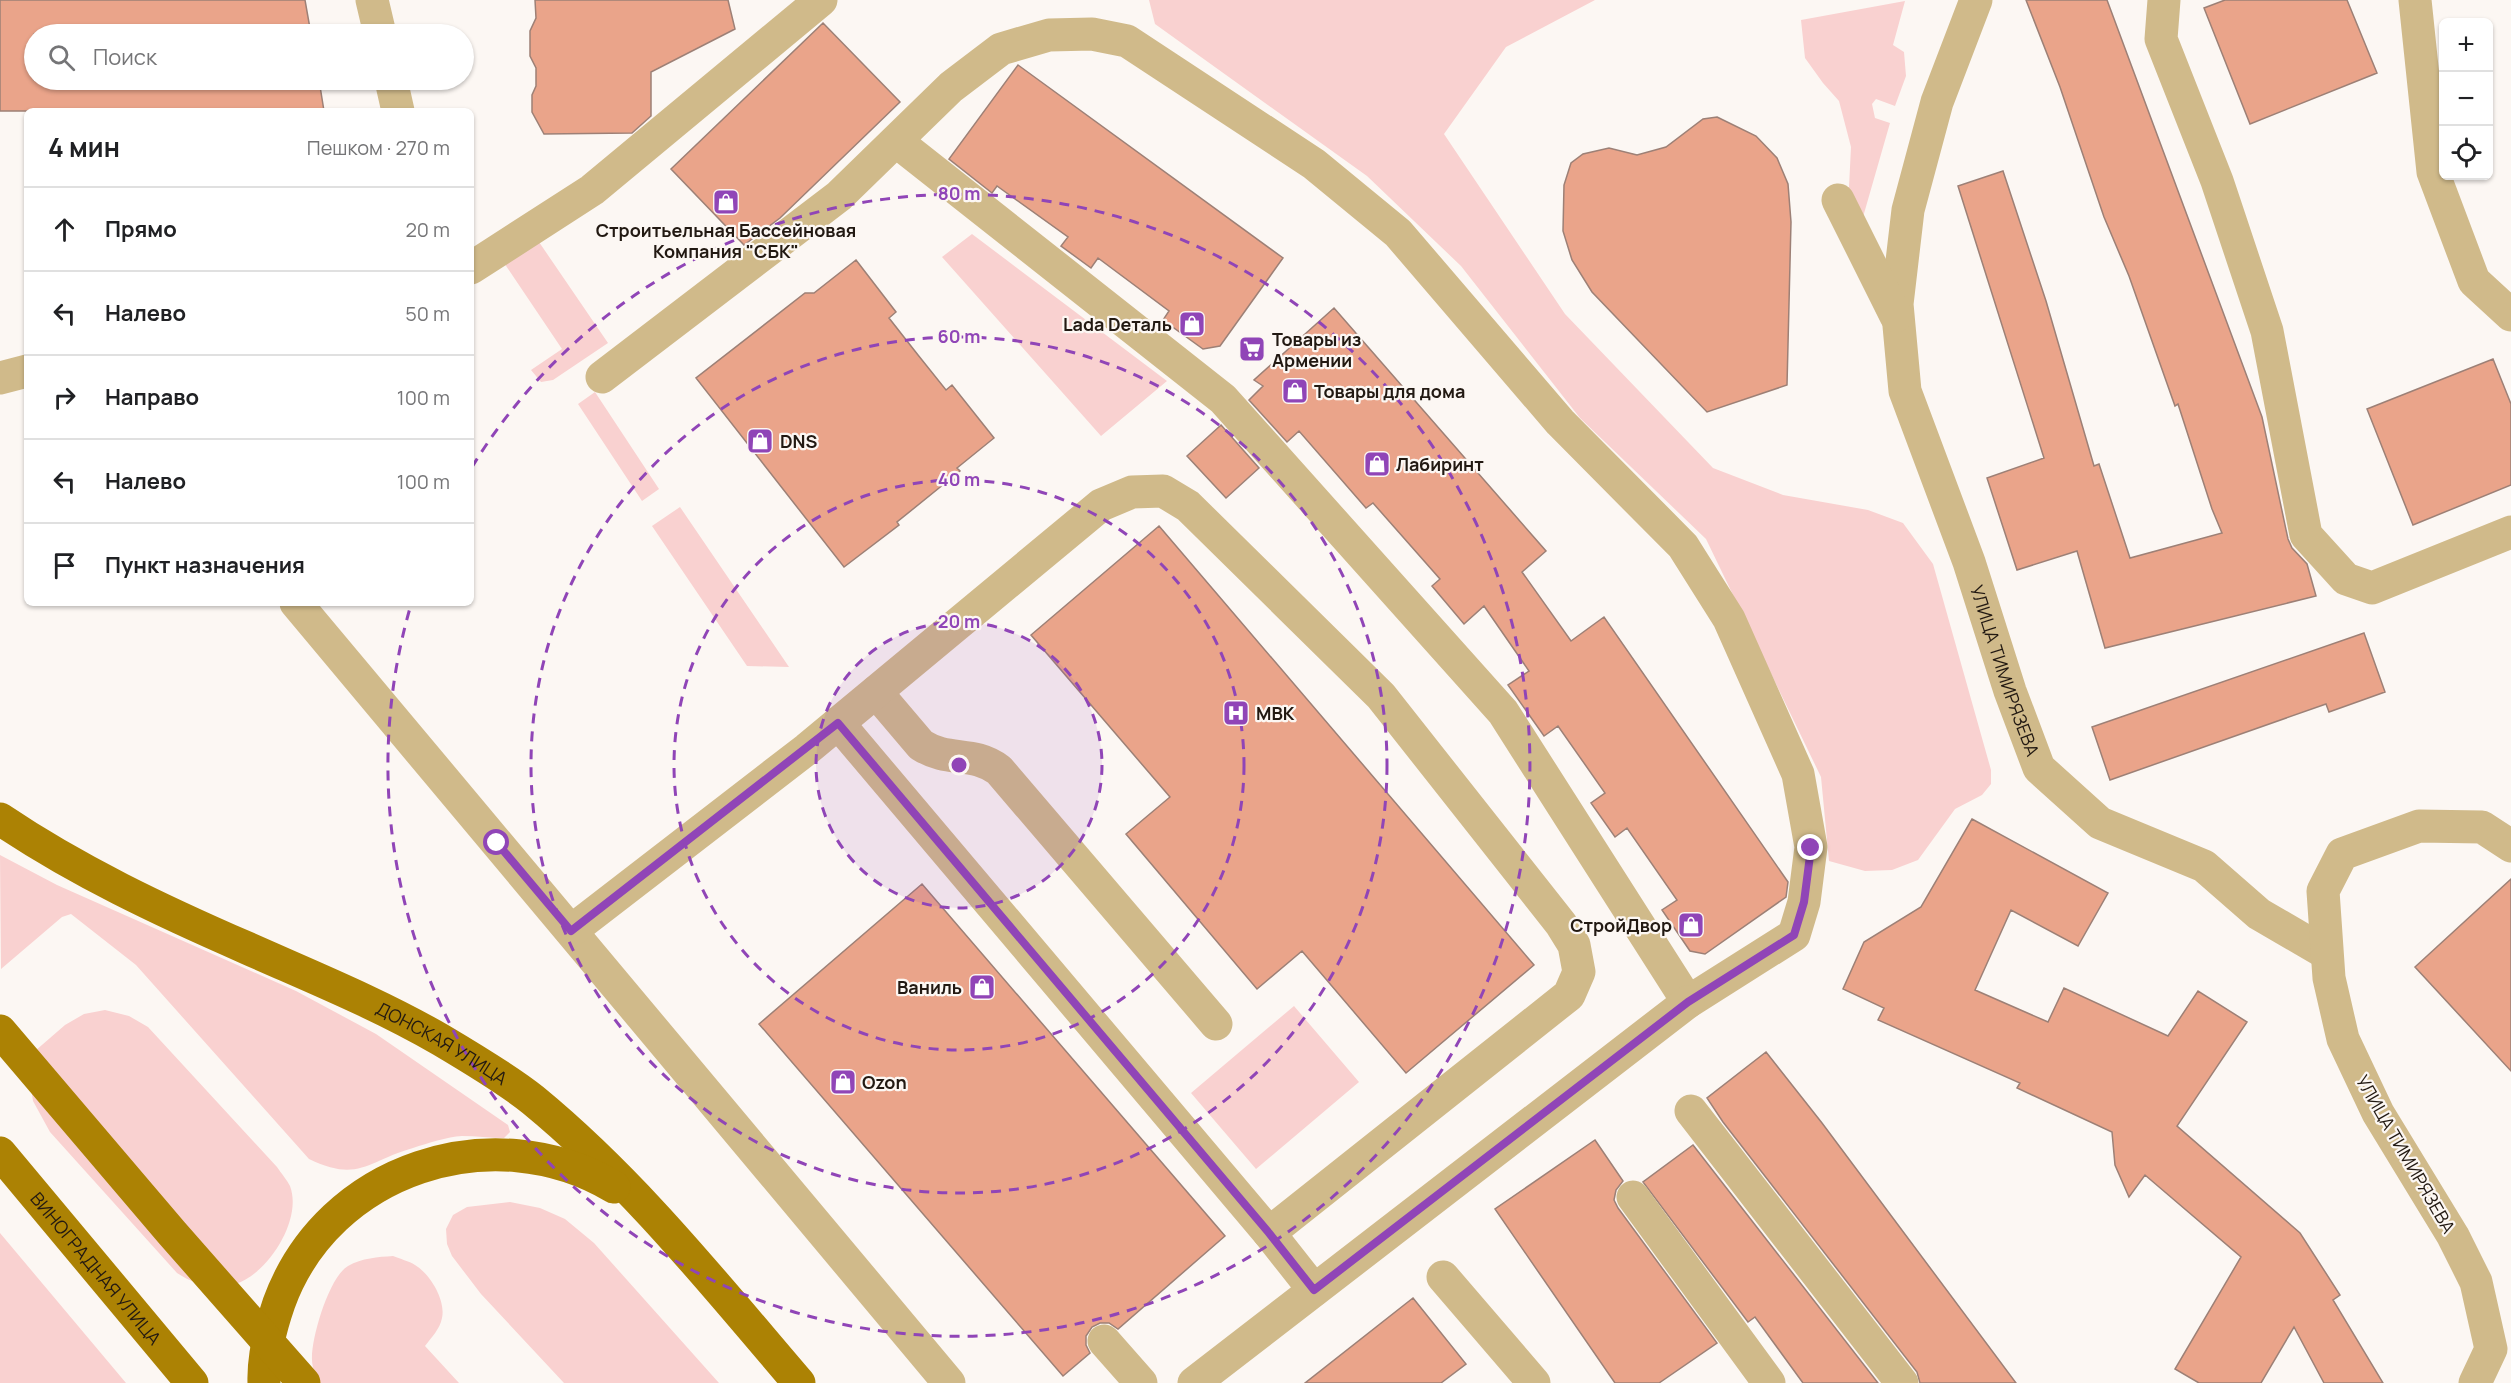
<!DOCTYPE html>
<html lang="ru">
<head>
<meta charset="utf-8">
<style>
	:root { --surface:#fff; --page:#f2f2f2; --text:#202124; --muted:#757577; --line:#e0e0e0 }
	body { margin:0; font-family:Manrope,sans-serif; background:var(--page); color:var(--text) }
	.controls { position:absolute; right:18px; top:18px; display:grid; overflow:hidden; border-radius:9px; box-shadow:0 2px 4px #0004 }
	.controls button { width:54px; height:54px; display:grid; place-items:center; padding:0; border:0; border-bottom:2px solid var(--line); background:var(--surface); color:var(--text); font:30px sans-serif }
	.stop { position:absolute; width:18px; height:18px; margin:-14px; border:4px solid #9045b7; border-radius:50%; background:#fff }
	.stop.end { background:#9045b7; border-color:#fff; box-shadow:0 2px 6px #0008 }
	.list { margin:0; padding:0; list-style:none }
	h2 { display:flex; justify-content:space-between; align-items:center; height:78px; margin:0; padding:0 24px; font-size:26px }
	h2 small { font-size:20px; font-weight:400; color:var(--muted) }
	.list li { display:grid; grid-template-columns:39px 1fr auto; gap:18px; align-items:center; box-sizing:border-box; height:84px; padding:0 24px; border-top:2px solid var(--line) }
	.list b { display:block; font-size:22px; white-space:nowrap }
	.list em { font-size:20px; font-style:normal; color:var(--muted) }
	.icon { flex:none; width:33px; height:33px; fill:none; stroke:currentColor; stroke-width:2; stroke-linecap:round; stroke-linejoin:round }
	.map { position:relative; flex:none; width:2511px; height:1383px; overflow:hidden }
	.search { position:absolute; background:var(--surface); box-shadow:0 2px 4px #0004; left:24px; top:24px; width:450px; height:66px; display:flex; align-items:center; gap:15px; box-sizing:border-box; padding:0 21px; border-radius:33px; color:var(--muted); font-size:22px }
	.panel { position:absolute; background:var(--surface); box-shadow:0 2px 4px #0004; left:24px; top:108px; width:450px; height:498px; border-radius:9px }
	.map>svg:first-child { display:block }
	.green { fill:#f9d1d0 }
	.building { fill:#eaa48a; stroke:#9d8076; stroke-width:1.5 }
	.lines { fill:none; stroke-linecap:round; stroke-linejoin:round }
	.minor { stroke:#d0ba8a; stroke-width:33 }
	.major { stroke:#ac8204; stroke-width:33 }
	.major-bridge { stroke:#ac8204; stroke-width:33 }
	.route { stroke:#9045b7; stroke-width:8 }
	.ring { fill:none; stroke:#9045b7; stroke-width:3; stroke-dasharray:10 8 }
	.labels { text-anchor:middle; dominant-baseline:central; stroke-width:4.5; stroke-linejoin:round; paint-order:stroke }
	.poi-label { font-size:18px; font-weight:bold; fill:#221912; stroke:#fcf7f3; text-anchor:start }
	.street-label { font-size:18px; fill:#221912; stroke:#fcf7f3 }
	.centre { fill:#9045b7; stroke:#fcf7f3; stroke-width:3 }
	.ring-label { font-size:18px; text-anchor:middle; font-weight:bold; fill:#9045b7; stroke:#fcf7f3; stroke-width:4.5; stroke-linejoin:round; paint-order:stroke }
</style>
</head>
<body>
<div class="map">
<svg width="2511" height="1383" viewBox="0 0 2511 1383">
	<rect width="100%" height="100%" fill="#fcf7f3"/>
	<!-- green -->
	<path class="green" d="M1149,0H1595L1506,47L1444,134L1565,314L1713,468L1783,495L1868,510L1903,523L1933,564L1991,770V784L1982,795L1955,809L1918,860L1892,870L1865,871L1829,861L1821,777L1706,539L1580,418L1461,266L1367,176L1155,24Z
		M1905,1L1893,45L1904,52L1906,76L1895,106L1876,99L1872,104L1875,118L1890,123L1863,217L1832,191L1849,187L1851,147L1839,101L1823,83L1805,58L1801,20Z
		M972,234L1167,381L1101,436L942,257Z
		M539,242L608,343L553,380L541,382L531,370L562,349L500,257Z
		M595,392L659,489L642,501L578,404Z
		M680,507L789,667L747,666L652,526Z
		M0,855L57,885L296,991L376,1034L508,1125L510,1132L504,1138C490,1138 476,1136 462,1136C447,1137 428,1143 413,1148C367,1161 359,1183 309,1159L136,965L71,914L62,917L1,969Z
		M1294,1006L1359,1082L1256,1169L1191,1093Z
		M105,1010L129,1016L148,1027L277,1167C281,1173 287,1180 290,1186C303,1220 267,1275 235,1284C215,1290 193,1284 177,1273L50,1132L33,1101L29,1074L35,1051L65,1025L84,1014Z
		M510,1202L540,1208L565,1219L594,1243L719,1383H564L481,1294L452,1256L447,1244L446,1229L453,1215L467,1207Z
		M0,1233L126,1383H0Z
		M393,1256C400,1259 409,1261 415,1265C430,1274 446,1300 442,1318C440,1329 431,1338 425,1346L459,1383H317C316,1376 312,1367 312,1360C311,1338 329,1277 348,1266C362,1258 378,1257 393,1256Z"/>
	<!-- building -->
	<path class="building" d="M0,0H305L311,34H34V80H319L324,111H0Z
		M535,0H728L735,29L651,72V116L632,133L544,134L532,112V95L536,86V68L530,56V31L536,18Z
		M2026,0H2107L2262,417L2288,539L2292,548L2307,564L2316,596L2105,648L2077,551L2017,570L1987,478L2044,458L1958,186L2003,171L2046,301L2094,466L2099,464L2130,558L2222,533L2212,509L2178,404L2175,406L2129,276L2104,217L2060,87Z
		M2225,0H2347L2377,73L2250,124L2204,8Z
		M823,23L900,102L780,218L744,245L671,169Z
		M1018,65L1283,258L1220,346L1203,349L1163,320L1169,311L1098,258L1091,268L1061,246L1068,237L997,186L992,193L949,159Z
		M1717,117L1756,136L1777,158L1788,184L1791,222L1787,385L1707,412L1592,292L1572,260L1563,231L1564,185L1571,163L1583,154L1609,148L1637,155L1666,147L1703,119Z
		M856,260L896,312L889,318L918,355L946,390L952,385L994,438L957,468L960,471L897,522L899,525L844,567L696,378L805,293H814Z
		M1334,308L1546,551L1522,572L1571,641L1604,617L1788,882L1786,897L1705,954L1690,951L1662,910L1677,900L1627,828L1615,837L1591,803L1605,793L1558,726L1544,736L1508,685L1529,671L1484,606L1464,624L1432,586L1440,579L1373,503L1366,508L1299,431L1287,442L1249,400L1263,386L1254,380Z
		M2493,359L2511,404V485L2413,525L2367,409Z
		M1221,425L1259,468L1226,498L1187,456Z
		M1159,526L1534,965L1406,1073L1302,951L1257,989L1126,834L1170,797L1031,635Z
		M2364,633L2385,692L2329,712L2326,704L2110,780L2092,727Z
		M1972,819L2108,893L2078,946L2011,910L1975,990L2048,1022L2064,988L2168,1036L2198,991L2247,1022L2177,1126L2300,1233L2340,1295L2333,1300L2383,1383H2324L2294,1327L2261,1383H2199L2175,1369L2241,1257L2145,1175L2129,1197L2115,1165L2112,1132L2017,1088L2020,1083L1878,1020L1884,1008L1843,989L1864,942L1921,907Z
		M2511,879V1071L2415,967Z
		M922,884L1225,1236L1118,1329L1109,1323H1100L1092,1327L1086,1336V1345L1090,1353L1063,1376L759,1024Z
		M1766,1052L1822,1123L2016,1383H1920L1917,1372L1723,1122L1707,1098Z
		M1595,1140L1623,1181L1616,1190L1614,1200L1618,1208L1717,1343L1659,1383H1615L1495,1209Z
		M1693,1145L1878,1383H1803L1755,1317L1748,1322L1643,1182Z
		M1413,1298L1466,1364L1441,1383H1305Z"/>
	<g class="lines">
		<!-- minor -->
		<g class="minor">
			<path d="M372,0L380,34"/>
			<path id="s1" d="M1976,0L1937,102L1908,210L1897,304L1905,391L1969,562L2010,691L2039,768L2100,823L2204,866L2259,914L2326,953"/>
			<path d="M2164,0L2161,39L2217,181L2267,331L2306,535L2346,579L2372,588L2511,532"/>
			<path d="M2415,0L2433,172L2474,281L2511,315"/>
			<path d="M391,80L398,111"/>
			<path d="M1838,200L1896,316"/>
			<path d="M471,268L592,190L821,0"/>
			<path d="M602,377L839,196L951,87L1001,49L1049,35L1092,34L1127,41L1314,164L1398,233L1560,422L1683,546L1729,619L1798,774L1811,847L1804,902L1794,935L1688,1002L1503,712L1223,399L896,141"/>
			<path d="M0,378L27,371"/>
			<path d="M296,603L949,1383"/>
			<path d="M876,692L921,745C949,763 972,750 999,770L1216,1024"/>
			<path d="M838,723L1269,1233"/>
			<path d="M571,931L807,749L1101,505L1132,492L1163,491L1188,506L1381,696L1561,924L1574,945L1579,972L1569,995L1269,1233L1314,1290"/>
			<path d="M1691,1111L1902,1383"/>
			<path d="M1633,1197L1769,1383"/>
			<path d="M1443,1277L1534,1383"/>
			<path d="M1104,1341L1141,1383"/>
			<path d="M1194,1383L1688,1002"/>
			<path d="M2475,1383L2491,1349L2476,1282L2453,1236L2378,1113L2343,1039L2329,978L2323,891L2342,854L2419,826L2482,827L2511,846"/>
		</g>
		<!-- major -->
		<g class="major">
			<path id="s2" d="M0,819C77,871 162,911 247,948C312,977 379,1004 441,1040C468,1056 508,1080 533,1100C633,1182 715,1285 799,1383"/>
			<path id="s3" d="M0,1153L192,1383"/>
			<path d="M264,1383C263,1356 270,1329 279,1303C328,1168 493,1115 614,1187"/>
		</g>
		<!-- major-bridge -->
		<path class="major-bridge" d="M0,1031L172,1233L304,1383"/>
	</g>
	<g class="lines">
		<!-- route -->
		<path class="route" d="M497,843L571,931L838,723L1269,1233L1314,1290L1688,1002L1794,935L1804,902L1811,848"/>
	</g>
	<!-- distance rings -->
	<circle cx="959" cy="765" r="143" fill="#9045b7" fill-opacity=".12"/>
	<g class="ring">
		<circle cx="959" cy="765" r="143"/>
		<circle cx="959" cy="765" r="285"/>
		<circle cx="959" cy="765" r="428"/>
		<path d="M472 467A571 571 0 1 1 410 608"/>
	</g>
	<!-- icons -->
	<defs>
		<symbol id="shop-square" viewBox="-11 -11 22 22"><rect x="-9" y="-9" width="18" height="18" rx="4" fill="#9045b7" stroke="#fcf7f3"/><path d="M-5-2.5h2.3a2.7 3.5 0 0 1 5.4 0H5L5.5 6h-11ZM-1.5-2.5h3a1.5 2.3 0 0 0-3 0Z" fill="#fff"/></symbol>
		<symbol id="supermarket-square" viewBox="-11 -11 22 22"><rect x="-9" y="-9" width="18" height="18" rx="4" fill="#9045b7" stroke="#fcf7f3"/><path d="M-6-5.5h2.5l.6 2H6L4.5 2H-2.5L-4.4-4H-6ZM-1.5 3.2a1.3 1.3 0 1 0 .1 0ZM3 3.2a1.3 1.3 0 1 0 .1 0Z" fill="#fff"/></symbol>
		<symbol id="hospital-square" viewBox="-11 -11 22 22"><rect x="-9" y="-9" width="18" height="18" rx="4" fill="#9045b7" stroke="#fcf7f3"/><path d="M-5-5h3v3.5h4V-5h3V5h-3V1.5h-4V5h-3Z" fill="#fff"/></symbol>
	</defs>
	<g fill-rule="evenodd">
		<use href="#shop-square" x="711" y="187" width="30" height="30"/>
		<use href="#shop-square" x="1177" y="309" width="30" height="30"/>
		<use href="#supermarket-square" x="1237" y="334" width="30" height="30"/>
		<use href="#shop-square" x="1280" y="376" width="30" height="30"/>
		<use href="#shop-square" x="745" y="426" width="30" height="30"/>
		<use href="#shop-square" x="1362" y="449" width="30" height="30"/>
		<use href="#hospital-square" x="1221" y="698" width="30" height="30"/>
		<use href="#shop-square" x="1676" y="910" width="30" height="30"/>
		<use href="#shop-square" x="967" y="972" width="30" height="30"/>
		<use href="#shop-square" x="828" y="1067" width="30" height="30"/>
	</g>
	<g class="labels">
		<!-- poi labels -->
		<g class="poi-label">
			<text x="726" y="230" text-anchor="middle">Строитьельная Бассейновая<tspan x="726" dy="21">Компания "СБК"</tspan></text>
			<text x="1172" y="324" text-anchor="end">Lada Dеталь</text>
			<text x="1272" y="339">Товары из<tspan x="1272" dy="21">Армении</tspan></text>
			<text x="1314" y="391">Товары для дома</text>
			<text x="780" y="441">DNS</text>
			<text x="1396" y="464">Лабиринт</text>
			<text x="1256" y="713">МВК</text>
			<text x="1672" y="925" text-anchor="end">СтройДвор</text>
			<text x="962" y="987" text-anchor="end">Ваниль</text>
			<text x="862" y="1082">Ozon</text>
		</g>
		<!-- street labels -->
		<g class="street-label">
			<text stroke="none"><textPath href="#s1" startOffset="700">УЛИЦА ТИМИРЯЗЕВА</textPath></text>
			<text stroke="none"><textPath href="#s2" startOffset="496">ДОНСКАЯ УЛИЦА</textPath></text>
			<text transform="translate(2406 1154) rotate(60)">УЛИЦА ТИМИРЯЗЕВА</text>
			<text stroke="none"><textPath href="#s3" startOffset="150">ВИНОГРАДНАЯ УЛИЦА</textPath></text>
		</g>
	</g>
	<circle cx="959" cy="765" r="9" class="centre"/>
	<g class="ring-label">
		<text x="959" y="200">80 m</text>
		<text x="959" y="343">60 m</text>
		<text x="959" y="486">40 m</text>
		<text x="959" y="628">20 m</text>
	</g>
</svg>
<div class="controls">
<button>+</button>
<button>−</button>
<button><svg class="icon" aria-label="locate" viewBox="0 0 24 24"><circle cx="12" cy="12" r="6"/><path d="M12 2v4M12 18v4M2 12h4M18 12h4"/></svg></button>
</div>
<div class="stop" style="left:497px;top:843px"></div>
<div class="stop end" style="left:1811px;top:848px"></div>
<div class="search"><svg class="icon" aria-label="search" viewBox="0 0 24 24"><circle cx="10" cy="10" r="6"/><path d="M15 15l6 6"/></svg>Поиск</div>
<section class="panel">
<h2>4 мин<small>Пешком · 270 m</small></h2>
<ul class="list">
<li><svg class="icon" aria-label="ahead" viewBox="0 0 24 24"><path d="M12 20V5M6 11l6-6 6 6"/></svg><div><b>Прямо</b></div><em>20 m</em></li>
<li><svg class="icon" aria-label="left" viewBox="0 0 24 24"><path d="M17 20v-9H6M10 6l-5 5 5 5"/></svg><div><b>Налево</b></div><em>50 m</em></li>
<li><svg class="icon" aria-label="right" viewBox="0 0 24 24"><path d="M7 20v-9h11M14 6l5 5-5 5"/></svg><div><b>Направо</b></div><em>100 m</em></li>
<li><svg class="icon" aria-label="left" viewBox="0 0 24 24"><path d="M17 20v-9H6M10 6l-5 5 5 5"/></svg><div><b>Налево</b></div><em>100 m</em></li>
<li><svg class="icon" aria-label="arrive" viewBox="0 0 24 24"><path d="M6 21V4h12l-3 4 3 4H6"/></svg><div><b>Пункт назначения</b></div></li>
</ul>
</section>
</div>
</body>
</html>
